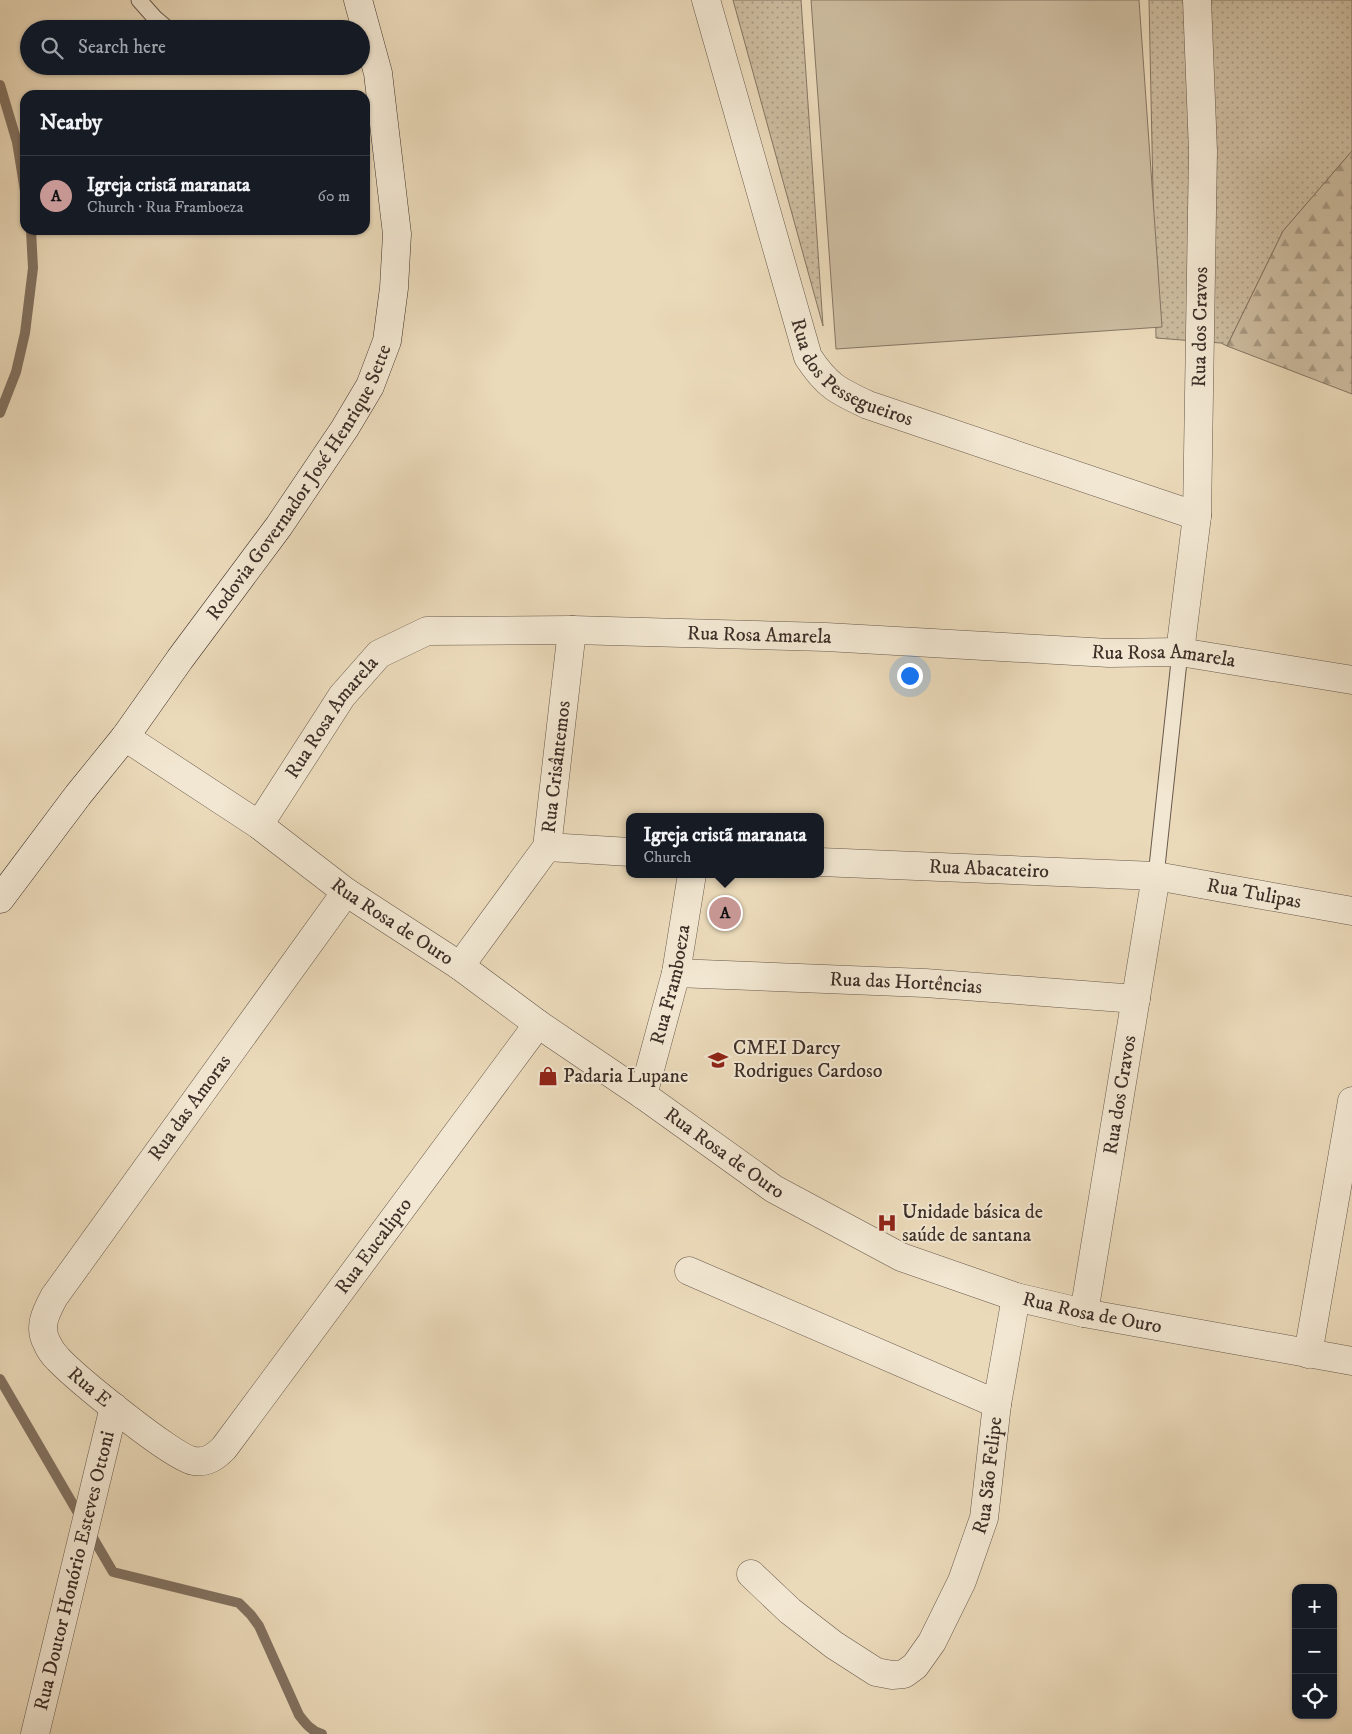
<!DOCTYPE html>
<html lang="en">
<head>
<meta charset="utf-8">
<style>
	:root { --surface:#171b24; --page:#242831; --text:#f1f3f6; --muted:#9ea1a6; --line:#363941; --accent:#c59692 }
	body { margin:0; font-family:"IM FELL DW Pica",serif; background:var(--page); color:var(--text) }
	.controls { position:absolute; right:15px; bottom:15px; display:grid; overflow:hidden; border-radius:10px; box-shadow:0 1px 4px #0004 }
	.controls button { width:45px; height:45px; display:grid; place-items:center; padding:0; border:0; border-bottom:1px solid var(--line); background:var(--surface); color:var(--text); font:25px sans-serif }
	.you { position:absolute; left:909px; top:675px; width:18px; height:18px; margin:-12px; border:4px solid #fff; border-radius:50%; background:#1a73e8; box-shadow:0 0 0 8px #1a73e833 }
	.badge { display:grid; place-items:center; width:32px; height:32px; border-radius:50%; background:var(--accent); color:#111; font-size:16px; font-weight:700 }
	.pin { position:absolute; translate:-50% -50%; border:2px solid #fff; box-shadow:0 1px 5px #0006 }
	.popup { position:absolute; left:626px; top:813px; width:198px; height:65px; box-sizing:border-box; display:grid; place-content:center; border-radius:10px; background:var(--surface); filter:drop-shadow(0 1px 4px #0005); font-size:16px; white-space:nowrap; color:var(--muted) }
	.popup b { font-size:19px; color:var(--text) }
	.popup::after { content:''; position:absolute; left:50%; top:100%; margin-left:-10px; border:10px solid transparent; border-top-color:var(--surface) }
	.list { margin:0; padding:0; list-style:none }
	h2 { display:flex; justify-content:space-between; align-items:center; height:65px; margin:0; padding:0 20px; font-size:21px }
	h2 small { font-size:16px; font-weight:400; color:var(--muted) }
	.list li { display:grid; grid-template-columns:32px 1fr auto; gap:15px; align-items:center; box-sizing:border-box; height:80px; padding:0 20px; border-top:1px solid var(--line) }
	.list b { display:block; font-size:19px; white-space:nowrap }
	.list p { margin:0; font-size:16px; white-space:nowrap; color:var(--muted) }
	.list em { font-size:16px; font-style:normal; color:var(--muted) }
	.icon { flex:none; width:28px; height:28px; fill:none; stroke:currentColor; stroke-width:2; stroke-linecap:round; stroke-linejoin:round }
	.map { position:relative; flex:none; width:1352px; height:1734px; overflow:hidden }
	.search { position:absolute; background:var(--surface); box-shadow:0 1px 4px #0004; left:20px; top:20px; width:350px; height:55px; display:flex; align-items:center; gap:12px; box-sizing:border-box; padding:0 18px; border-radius:28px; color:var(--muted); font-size:19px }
	.panel { position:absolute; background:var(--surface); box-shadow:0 1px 4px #0004; left:20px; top:90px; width:350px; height:145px; border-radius:15px }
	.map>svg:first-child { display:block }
	.grass { fill:url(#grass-dots); stroke:#857664 }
	.forest { fill:url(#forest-firs); stroke:#857664 }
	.pitch { fill:#cdbda1; stroke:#857664 }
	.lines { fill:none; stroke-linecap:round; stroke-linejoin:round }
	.stream { stroke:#827261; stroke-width:10 }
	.lane-casing { stroke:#68594c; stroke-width:17 }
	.street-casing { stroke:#68594c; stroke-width:29 }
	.secondary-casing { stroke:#3d2e27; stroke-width:29 }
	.lane { stroke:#f2e7d2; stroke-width:15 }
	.street { stroke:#f2e7d2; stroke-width:28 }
	.secondary { stroke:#f2e7d2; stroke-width:28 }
	.labels { text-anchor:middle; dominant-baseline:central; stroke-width:4; stroke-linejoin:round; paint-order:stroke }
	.street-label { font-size:20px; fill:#3d2e27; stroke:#f2e7d2 }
	.poi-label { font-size:20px; fill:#3d2e27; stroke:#f2e7d2; text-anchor:start }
</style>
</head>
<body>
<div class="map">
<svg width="1352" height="1734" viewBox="0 0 1352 1734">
	<defs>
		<pattern id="grass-dots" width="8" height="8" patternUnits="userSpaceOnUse" patternTransform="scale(1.25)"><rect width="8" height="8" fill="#cdbda1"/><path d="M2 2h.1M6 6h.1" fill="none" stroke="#a89a83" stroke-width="1.8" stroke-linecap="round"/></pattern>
		<pattern id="forest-firs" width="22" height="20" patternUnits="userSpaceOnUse" patternTransform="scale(1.25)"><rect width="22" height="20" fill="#cdbda1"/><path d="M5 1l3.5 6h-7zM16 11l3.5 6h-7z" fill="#a89a83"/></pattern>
	</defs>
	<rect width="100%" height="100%" fill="#ebdaba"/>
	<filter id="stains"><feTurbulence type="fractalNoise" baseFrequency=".004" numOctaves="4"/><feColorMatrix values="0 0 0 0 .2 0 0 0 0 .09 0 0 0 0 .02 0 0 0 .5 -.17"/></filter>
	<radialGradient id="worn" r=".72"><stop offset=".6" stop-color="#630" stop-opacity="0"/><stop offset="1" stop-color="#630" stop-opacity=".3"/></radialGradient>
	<!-- grass -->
	<path class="grass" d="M733,0H801L823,326Z
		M1149,0H1352V151L1283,231L1227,346L1221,343L1156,338Z"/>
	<!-- forest -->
	<path class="forest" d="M1352,151V394L1227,346L1283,231Z"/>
	<!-- pitch -->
	<path class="pitch" d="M811,0H1139L1162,327L836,349Z"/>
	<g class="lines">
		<!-- stream -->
		<path class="stream" d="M0,85L17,142L25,191
			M0,413L16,372L25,333L33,268L31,230
			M0,1379L81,1518
			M89,1531L113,1572L239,1603L251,1615L259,1626L299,1715C305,1723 311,1731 322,1734"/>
		<defs>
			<path id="lane" d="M139,0L155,18L168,29
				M1156,876L1180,652"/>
			<g id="street">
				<path id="s1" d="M706,0L808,357C827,386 838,391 868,405L1197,516"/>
				<path id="s2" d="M1180,652L1197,516L1203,151L1197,0"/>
				<path id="s3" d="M125,737L259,825L346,892L460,966L538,1024L643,1095L774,1189L901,1257L1016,1297L1084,1313L1352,1361"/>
				<path id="s4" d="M259,825L342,696L379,654L427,631L572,630L826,637L1109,653L1180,652L1352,680"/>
				<path d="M547,847L630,852"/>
				<path id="s5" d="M820,862L1156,876L1352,911"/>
				<path id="s6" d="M346,892L54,1297C46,1312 38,1327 47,1343C49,1348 54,1355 58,1359C75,1377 174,1459 194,1461C207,1463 215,1457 224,1448L538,1024"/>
				<path id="s7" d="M460,966L547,847L572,630"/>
				<path id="s8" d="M676,973L925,983L1136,999"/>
				<path id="s9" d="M643,1095L676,973L692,874"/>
				<path d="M689,1271L997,1404"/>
				<path id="s10" d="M1084,1313L1156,876"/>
				<path d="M1308,1354L1352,1101"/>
				<path id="s11" d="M751,1574L790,1611L834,1645L876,1672L892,1675L904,1674L915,1666L932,1642L962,1581L984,1518L997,1404L1016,1297"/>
				<path id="s12" d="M35,1734L114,1407"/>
			</g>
			<g id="secondary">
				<path id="s13" d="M0,899L78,795L125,737L180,659L279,526L345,428L370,386L387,341L394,288L397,234L378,73L358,0"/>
			</g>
		</defs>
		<!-- lane casing -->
		<use href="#lane" class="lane-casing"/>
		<!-- street casing -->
		<use href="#street" class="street-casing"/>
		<!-- secondary casing -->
		<use href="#secondary" class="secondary-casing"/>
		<!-- lane -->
		<use href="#lane" class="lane"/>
		<!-- street -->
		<use href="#street" class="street"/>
		<!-- secondary -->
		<use href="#secondary" class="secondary"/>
	</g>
	<!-- icons -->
	<defs>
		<symbol id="school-bare" viewBox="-9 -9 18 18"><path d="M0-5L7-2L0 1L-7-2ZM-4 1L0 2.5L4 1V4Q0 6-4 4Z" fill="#8f2418" stroke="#f2e7d2" stroke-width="2.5" paint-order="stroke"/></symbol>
		<symbol id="shop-bare" viewBox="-9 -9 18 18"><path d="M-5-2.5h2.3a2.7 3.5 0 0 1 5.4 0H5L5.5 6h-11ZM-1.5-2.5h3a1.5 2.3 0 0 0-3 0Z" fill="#8f2418" stroke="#f2e7d2" stroke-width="2.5" paint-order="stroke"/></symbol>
		<symbol id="hospital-bare" viewBox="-9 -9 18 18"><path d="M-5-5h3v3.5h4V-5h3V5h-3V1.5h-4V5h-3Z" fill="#8f2418" stroke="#f2e7d2" stroke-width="2.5" paint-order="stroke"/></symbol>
	</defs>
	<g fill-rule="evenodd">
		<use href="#school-bare" x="704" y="1046" width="28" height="28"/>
		<use href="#shop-bare" x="534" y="1062" width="28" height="28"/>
		<use href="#hospital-bare" x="873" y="1209" width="28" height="28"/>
	</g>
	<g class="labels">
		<!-- street labels -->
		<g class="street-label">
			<text stroke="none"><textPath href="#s2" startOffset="326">Rua dos Cravos</textPath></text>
			<text stroke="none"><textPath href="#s1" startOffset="414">Rua dos Pessegueiros</textPath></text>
			<text stroke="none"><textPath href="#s13" startOffset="514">Rodovia Governador José Henrique Sette</textPath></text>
			<text stroke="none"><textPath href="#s4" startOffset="595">Rua Rosa Amarela</textPath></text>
			<text stroke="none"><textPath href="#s4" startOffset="1000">Rua Rosa Amarela</textPath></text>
			<text stroke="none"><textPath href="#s4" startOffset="130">Rua Rosa Amarela</textPath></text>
			<text stroke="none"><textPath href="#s7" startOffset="228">Rua Crisântemos</textPath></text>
			<text stroke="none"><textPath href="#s5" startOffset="169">Rua Abacateiro</textPath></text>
			<text stroke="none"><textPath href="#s5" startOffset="436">Rua Tulipas</textPath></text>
			<text stroke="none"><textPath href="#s3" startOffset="325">Rua Rosa de Ouro</textPath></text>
			<text stroke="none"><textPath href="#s8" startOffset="230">Rua das Hortências</textPath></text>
			<text stroke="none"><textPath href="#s9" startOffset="114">Rua Framboeza</textPath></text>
			<text stroke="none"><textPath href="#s10" startOffset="221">Rua dos Cravos</textPath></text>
			<text transform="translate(190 1108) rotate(-54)">Rua das Amoras</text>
			<text stroke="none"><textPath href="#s3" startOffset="730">Rua Rosa de Ouro</textPath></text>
			<text stroke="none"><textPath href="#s6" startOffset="1024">Rua Eucalipto</textPath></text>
			<text stroke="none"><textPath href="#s3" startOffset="1135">Rua Rosa de Ouro</textPath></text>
			<text stroke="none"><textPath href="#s6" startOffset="610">Rua E</textPath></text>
			<text stroke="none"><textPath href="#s11" startOffset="408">Rua São Felipe</textPath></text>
			<text stroke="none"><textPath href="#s12" startOffset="168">Rua Doutor Honório Esteves Ottoni</textPath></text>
		</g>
		<!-- poi labels -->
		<g class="poi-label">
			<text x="733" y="1048">CMEI Darcy<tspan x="733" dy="23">Rodrigues Cardoso</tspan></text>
			<text x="563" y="1076">Padaria Lupane</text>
			<text x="902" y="1212">Unidade básica de<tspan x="902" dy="23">saúde de santana</tspan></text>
		</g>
	</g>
	<rect width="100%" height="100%" filter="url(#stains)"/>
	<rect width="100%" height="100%" fill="url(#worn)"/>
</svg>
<div class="controls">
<button>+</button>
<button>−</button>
<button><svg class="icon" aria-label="locate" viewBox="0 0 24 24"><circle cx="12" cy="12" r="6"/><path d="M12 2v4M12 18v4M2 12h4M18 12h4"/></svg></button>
</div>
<div class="you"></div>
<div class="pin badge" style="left:725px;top:913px">A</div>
<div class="popup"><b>Igreja cristã maranata</b>Church</div>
<div class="search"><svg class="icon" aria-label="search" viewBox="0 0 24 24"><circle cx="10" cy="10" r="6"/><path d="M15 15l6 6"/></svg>Search here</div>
<section class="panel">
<h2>Nearby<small></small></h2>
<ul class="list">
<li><span class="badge">A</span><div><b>Igreja cristã maranata</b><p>Church · Rua Framboeza</p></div><em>60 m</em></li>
</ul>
</section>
</div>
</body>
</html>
